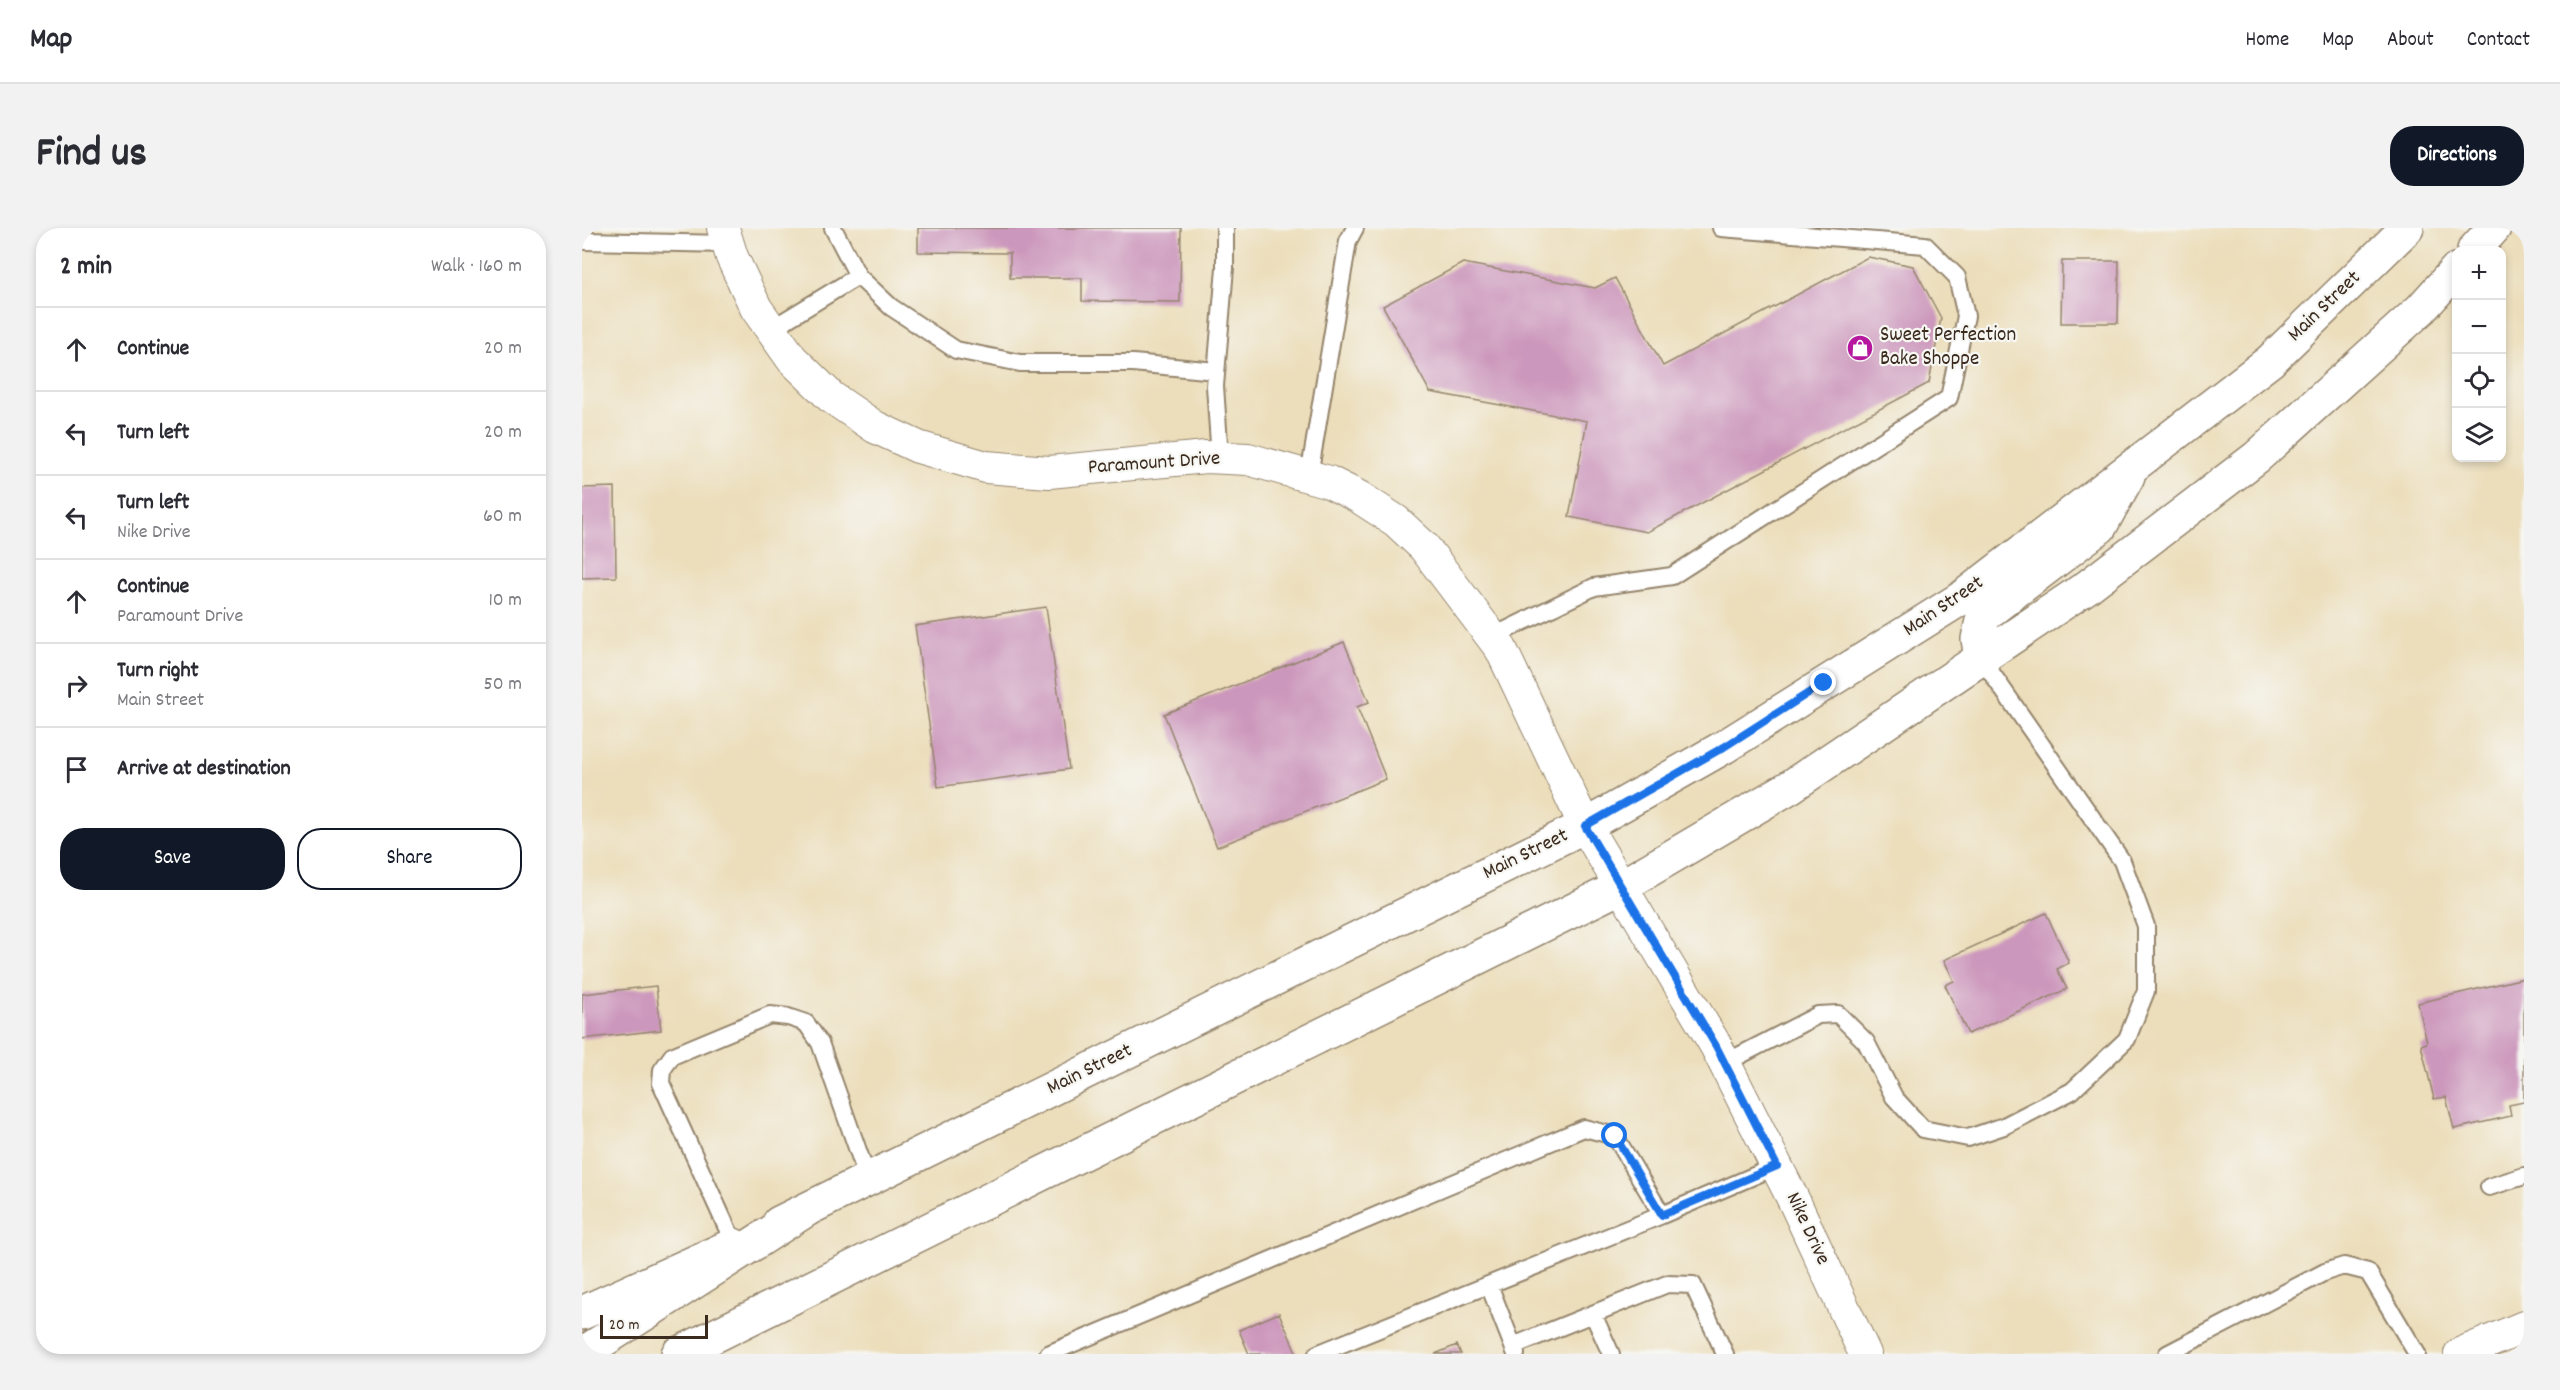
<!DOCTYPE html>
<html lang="en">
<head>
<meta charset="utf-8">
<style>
	:root { --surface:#fff; --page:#f2f2f3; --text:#2b2b33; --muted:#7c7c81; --line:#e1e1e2; --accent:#111827 }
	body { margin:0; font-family:Dekko,sans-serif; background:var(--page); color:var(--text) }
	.controls { position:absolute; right:18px; top:18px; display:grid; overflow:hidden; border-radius:12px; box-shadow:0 3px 9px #0003 }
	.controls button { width:54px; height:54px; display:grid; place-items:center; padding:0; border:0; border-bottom:2px solid var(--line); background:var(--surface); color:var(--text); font:30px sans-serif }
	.scale { position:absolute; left:18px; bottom:15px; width:108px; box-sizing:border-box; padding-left:6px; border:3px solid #3b2a1e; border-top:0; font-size:16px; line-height:21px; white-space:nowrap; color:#3b2a1e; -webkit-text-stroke:4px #f6f6f2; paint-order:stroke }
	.stop { position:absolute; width:18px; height:18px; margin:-14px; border:4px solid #1a73e8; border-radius:50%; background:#fff }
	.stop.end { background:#1a73e8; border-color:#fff; box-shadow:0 2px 6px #0008 }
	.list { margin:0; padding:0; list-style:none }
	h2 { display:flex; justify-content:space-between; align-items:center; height:78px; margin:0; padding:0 24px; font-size:26px }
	h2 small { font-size:20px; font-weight:400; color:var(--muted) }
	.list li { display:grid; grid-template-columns:39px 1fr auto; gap:18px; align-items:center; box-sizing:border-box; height:84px; padding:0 24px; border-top:2px solid var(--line) }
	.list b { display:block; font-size:22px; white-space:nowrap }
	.list p { margin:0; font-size:20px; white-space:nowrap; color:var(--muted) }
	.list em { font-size:20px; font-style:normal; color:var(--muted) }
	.actions { display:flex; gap:12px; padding:18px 24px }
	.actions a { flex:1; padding:14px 0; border:2px solid var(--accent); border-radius:24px; text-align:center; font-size:21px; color:var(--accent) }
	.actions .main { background:var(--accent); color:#fff }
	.icon { flex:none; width:33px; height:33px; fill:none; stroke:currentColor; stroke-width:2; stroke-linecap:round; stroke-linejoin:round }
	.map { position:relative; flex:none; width:1942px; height:1126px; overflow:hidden; border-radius:24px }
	header { display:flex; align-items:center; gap:36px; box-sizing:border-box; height:84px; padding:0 30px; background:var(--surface); border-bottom:2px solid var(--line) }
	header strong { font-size:28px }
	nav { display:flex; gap:33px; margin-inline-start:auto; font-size:21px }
	.intro { display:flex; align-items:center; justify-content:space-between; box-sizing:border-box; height:144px; padding:0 36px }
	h1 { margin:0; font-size:42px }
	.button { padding:15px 27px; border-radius:24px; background:var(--accent); color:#fff; font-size:21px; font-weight:700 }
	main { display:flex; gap:36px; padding:0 36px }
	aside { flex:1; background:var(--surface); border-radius:24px; box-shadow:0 3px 9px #0003 }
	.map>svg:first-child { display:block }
	.building { fill:#cc97bc }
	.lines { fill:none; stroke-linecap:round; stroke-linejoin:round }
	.service-casing { stroke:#94846c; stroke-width:20 }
	.minor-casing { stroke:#94846c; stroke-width:34 }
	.secondary-casing { stroke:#94846c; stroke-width:36 }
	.primary-casing { stroke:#94846c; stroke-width:36 }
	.service { stroke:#fff; stroke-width:16 }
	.minor { stroke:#fff; stroke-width:32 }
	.secondary { stroke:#fff; stroke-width:33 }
	.primary { stroke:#fff; stroke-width:33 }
	.route { stroke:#1a73e8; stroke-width:8 }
	.labels { text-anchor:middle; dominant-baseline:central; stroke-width:4.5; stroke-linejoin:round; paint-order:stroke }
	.street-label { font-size:21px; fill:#3b2a1e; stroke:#f6f6f2 }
	.poi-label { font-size:21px; fill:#3b2a1e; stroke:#f6f6f2; text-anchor:start }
</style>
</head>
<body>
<header>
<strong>Map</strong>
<nav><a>Home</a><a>Map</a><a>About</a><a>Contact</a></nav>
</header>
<div class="intro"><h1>Find us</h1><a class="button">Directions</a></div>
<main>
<aside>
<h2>2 min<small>Walk · 160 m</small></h2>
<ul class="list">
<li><svg class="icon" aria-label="ahead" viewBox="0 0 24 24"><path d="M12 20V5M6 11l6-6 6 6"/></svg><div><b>Continue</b></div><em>20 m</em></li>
<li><svg class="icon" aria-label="left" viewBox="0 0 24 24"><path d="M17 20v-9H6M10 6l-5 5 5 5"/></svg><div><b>Turn left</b></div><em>20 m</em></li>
<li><svg class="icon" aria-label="left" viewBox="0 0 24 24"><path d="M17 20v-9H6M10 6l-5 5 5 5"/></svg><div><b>Turn left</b><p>Nike Drive</p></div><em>60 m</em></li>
<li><svg class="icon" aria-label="ahead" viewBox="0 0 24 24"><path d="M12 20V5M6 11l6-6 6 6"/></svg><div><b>Continue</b><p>Paramount Drive</p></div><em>10 m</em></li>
<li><svg class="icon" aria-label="right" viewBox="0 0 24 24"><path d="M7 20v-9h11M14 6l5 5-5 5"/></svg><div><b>Turn right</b><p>Main Street</p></div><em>50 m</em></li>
<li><svg class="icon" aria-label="arrive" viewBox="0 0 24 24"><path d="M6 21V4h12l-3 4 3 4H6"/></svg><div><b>Arrive at destination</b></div></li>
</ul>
<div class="actions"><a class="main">Save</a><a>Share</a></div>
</aside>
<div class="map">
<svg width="1942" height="1126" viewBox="0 0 1942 1126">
	<rect width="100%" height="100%" fill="#f6f6f2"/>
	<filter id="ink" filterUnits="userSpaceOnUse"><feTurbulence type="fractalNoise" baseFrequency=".0167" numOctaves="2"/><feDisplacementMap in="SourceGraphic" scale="12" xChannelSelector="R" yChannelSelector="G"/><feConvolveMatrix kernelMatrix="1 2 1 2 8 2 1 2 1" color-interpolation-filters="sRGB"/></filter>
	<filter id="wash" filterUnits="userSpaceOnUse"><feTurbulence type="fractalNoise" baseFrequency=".008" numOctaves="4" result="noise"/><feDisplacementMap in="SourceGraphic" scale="24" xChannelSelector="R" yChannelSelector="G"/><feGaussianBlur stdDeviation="1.35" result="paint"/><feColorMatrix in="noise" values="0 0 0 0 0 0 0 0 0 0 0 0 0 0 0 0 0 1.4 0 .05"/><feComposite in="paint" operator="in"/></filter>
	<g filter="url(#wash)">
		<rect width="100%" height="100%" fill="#ecdebb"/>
		<g id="blocks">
			<!-- building -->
			<path class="building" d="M336,0H599L598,74L500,73V50H428V25L336,24Z
				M1286,29L1331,38L1359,90L1347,155L1065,304L987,289L1005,193L848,164L801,78L881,35L1013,60L1033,50L1081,138Z
				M1480,33H1537L1536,95H1479Z
				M33,259L34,349L0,350V260Z
				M464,379L487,541L356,559L333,398Z
				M762,414L787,474L775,479L804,551L635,619L582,486Z
				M1464,685L1487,735L1475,741L1485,761L1386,806L1363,757L1372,753L1362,732Z
				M1942,750V874L1927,877L1929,888L1872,901L1864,869L1852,871L1839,817L1845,815L1836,775Z
				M74,758L79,802L0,811V766Z
				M697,1085L715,1126H667L657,1102Z
				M875,1117L879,1126H853Z"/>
		</g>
	</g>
	<g filter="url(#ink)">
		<use href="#blocks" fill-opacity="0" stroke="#94846c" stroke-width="1.5"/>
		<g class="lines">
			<defs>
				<path id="service" d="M1,0L2,13L146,16
					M251,0L276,48L309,79L374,122L438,135H551L634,143
					M189,101L276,48
					M638,230L633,158L643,40V0
					M727,248L766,13L773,0
					M910,409L1012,359L1090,348L1367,170L1384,88L1375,49L1343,17L1139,0
					M1143,835L1236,787L1256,786L1284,814L1312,869L1341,901L1386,910L1422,898L1490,863L1545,811L1564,763V698L1540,633L1399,430
					M1907,959L1942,948
					M155,1022L79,855L80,842L90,828L188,787L206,789L224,795L238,815L286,951
					M907,1057L934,1126
					M1011,1086L1029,1126
					M931,1118L1085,1056L1111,1057L1143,1126
					M466,1126L1002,900L1033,908L1080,987L1195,938
					M735,1126L1080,987
					M1585,1126L1743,1044L1762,1038L1786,1044L1835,1126"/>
				<path id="minor" d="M141,0L150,29L174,80L210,131L249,169L293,199L336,219L404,239L467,244L624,229L666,231L747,254L777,269L814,293L842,319L919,421L1003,598L1134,818L1213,975L1283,1126
					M1878,1126L1942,1099"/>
				<path id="secondary" d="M1892,22L1912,0
					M1399,430L1396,411L1401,388L1518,299L1546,248
					M197,995L1003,598L1142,519L1378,371L1688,133L1825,0
					M0,1085L151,1017
					M96,1126L1040,658L1208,559L1505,359L1675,229L1839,81L1874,42"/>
				<path id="primary" d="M0,1126L224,982"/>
			</defs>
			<!-- service casing -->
			<use href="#service" class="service-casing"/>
			<!-- minor casing -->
			<use href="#minor" class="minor-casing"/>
			<!-- secondary casing -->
			<use href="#secondary" class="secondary-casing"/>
			<!-- primary casing -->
			<use href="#primary" class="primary-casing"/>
			<!-- service -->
			<use href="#service" class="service"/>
			<!-- minor -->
			<use href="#minor" class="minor"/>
			<!-- secondary -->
			<use href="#secondary" class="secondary"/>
			<!-- primary -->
			<use href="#primary" class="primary"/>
		</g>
	</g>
	<g class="lines" filter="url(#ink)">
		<!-- route -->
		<path class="route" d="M1033,908L1080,987L1195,938L1134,818L1003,598L1142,519L1242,455"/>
	</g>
	<!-- icons -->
	<defs>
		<symbol id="shop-disc" viewBox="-11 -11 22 22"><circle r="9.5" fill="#b5179e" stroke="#f6f6f2"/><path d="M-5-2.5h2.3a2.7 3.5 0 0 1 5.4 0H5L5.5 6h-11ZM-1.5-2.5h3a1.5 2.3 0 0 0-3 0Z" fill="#fff"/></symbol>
	</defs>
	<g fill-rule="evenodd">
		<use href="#shop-disc" x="1263" y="105" width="30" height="30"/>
	</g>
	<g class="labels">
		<!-- street labels -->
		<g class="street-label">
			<text transform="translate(1743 79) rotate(-44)">Main Street</text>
			<text transform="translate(572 236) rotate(-4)">Paramount Drive</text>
			<text transform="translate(1362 379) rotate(-34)">Main Street</text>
			<text transform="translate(944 627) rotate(-26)">Main Street</text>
			<text transform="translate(508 842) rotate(-26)">Main Street</text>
			<text transform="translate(1225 1001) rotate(65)">Nike Drive</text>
		</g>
		<!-- poi labels -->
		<g class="poi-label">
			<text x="1298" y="108">Sweet Perfection<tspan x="1298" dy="24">Bake Shoppe</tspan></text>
		</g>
	</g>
</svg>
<div class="controls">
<button>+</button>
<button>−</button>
<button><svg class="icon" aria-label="locate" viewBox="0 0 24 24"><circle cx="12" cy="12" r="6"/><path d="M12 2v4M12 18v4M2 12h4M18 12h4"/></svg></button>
<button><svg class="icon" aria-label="layers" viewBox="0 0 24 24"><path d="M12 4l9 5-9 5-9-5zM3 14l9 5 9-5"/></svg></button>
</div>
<div class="scale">20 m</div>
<div class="stop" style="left:1033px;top:908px"></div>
<div class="stop end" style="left:1242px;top:455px"></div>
</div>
</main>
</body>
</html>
